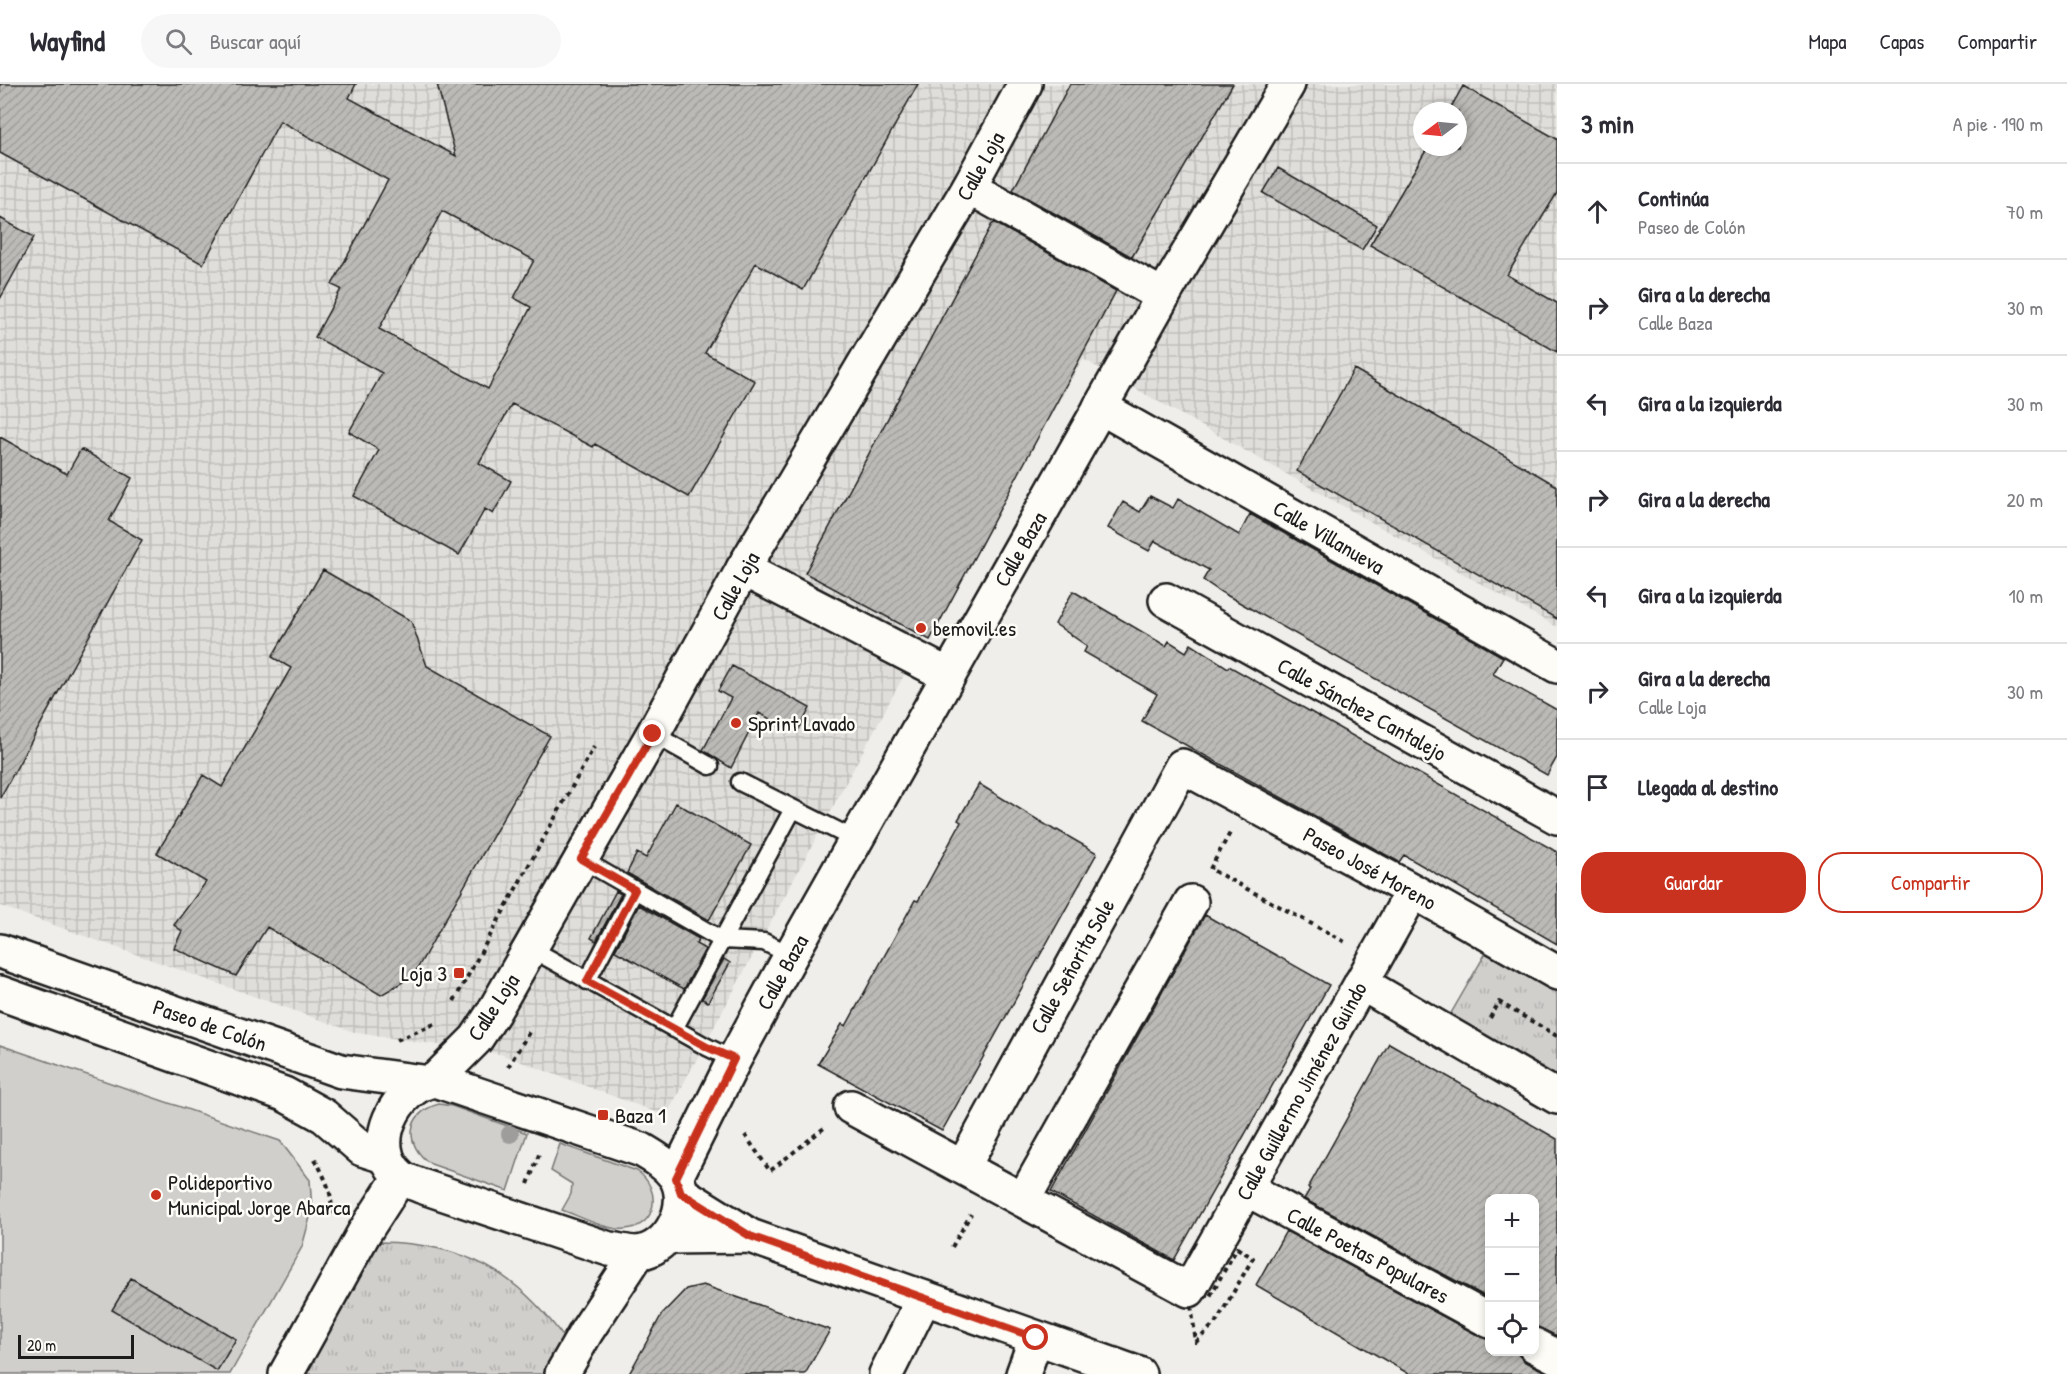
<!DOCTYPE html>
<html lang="es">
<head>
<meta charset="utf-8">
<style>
	:root { --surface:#fff; --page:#f7f7f7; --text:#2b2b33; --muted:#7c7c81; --line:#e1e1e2; --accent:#c8321e }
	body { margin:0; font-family:"Patrick Hand",sans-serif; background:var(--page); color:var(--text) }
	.controls { position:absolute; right:18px; bottom:18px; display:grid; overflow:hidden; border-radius:12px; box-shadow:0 3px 9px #0003 }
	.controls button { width:54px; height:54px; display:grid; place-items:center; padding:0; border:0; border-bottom:2px solid var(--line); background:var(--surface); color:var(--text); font:30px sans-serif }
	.compass { position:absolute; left:1413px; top:18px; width:54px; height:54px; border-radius:50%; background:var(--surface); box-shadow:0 3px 9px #0003; rotate:254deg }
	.scale { position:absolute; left:18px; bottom:15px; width:116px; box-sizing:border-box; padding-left:6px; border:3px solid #1c1c1c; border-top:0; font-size:16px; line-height:21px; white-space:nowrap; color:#1c1c1c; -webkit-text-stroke:4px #fdfcf7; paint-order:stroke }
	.stop { position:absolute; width:18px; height:18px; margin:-14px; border:4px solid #c8321e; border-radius:50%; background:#fff }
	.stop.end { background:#c8321e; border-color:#fff; box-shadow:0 2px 6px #0008 }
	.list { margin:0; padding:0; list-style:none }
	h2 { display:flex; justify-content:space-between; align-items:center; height:78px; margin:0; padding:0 24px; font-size:26px }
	h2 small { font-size:20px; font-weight:400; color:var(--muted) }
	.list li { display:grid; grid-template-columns:39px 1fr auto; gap:18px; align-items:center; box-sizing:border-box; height:96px; padding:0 24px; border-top:2px solid var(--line) }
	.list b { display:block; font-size:22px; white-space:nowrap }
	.list p { margin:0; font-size:20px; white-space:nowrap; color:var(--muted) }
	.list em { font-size:20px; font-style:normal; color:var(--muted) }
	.actions { display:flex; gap:12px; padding:18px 24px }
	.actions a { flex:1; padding:14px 0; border:2px solid var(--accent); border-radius:24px; text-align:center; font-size:21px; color:var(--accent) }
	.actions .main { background:var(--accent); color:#fff }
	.icon { flex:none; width:33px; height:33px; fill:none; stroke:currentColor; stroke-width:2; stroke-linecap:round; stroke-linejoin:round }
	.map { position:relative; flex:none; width:1557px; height:1290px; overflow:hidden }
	header { display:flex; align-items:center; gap:36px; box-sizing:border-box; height:84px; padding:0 30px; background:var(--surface); border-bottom:2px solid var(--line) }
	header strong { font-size:28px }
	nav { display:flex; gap:33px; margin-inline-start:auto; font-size:21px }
	.search { width:420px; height:54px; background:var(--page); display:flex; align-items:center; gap:15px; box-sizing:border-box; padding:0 21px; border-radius:33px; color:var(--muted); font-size:22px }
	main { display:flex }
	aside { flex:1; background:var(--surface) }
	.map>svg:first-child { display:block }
	.industrial { fill:url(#industrial-grid); fill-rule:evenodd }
	.green { fill:#d0cfcc; stroke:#767674; stroke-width:1.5 }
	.park { fill:url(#park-tufts); stroke:#767674; stroke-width:1.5 }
	.building { fill:url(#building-hatch); stroke:#1c1c1c; stroke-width:1.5; fill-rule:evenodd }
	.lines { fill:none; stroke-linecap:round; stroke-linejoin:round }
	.lane-casing { stroke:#1c1c1c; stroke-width:21 }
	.street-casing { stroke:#1c1c1c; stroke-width:38 }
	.secondary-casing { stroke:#1c1c1c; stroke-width:38 }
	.path { stroke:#1c1c1c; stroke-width:4; stroke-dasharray:4.5 4.5; stroke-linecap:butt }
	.lane { stroke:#fdfcf7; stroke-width:16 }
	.street { stroke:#fdfcf7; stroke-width:33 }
	.secondary { stroke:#fdfcf7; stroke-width:33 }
	.tree { fill:#9e9d9b }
	.route { stroke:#c8321e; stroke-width:8 }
	.poi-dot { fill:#c8321e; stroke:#fdfcf7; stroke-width:2 }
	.labels { text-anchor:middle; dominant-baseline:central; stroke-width:5; stroke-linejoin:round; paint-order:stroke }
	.street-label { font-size:22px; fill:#1c1c1c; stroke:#fdfcf7 }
	.poi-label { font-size:22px; fill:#1c1c1c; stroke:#fdfcf7; text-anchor:start }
</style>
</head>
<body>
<header>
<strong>Wayfind</strong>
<div class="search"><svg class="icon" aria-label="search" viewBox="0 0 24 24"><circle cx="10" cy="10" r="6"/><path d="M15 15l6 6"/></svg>Buscar aquí</div>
<nav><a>Mapa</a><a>Capas</a><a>Compartir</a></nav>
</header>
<main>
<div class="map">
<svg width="1557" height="1290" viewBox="0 0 1557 1290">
	<defs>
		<pattern id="industrial-grid" width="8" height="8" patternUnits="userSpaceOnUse" patternTransform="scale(1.5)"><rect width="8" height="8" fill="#e0deda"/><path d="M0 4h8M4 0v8" fill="none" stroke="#c0beba"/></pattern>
		<pattern id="park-tufts" width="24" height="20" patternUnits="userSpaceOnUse" patternTransform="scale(1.5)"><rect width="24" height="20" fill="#d0cfcc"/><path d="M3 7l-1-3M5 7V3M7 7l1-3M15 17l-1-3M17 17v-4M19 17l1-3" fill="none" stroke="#b2b1af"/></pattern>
		<pattern id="building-hatch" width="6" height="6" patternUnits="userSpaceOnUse" patternTransform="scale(1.5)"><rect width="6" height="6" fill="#bbbab6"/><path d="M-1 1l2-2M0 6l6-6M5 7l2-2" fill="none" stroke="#a09f9c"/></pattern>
	</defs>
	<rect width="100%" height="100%" fill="#f0eeea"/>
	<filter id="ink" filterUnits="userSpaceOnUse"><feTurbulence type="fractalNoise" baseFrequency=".0167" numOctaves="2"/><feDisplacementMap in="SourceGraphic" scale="12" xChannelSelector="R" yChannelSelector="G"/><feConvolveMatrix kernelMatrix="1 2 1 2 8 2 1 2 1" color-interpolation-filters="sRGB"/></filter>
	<g filter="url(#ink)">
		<!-- industrial -->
		<path class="industrial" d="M0,0H1557V543L1083,275L923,556L666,1032L500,970L357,949L0,822ZM1422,27H1458V63H1422Z"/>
		<!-- green -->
		<path class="green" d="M0,961L280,1057L310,1096L312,1126L302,1163L230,1290H0Z
			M439,1020L452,1022L527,1049L508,1107L431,1080C404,1062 405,1029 439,1020Z
			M560,1060L637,1087C662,1104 658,1143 625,1145C608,1147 579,1132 562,1126L571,1110L572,1100L551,1087Z"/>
		<!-- park -->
		<path class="park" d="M1491,860L1557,899V1002L1446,938Z
			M379,1158C464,1159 518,1188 567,1258L549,1290H304Z"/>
		<!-- building -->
		<path class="building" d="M0,0H356L349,14L456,72L437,0H918L803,206L756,179L705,269L755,297L689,413L595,360L593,363L512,320L479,379L511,397L493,430L485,425L459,471L354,412L379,366L349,348L382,289L315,253L341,205L332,201L388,96L280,37L203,180L0,69ZM442,127L534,176L514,214L531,223L488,305L379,245Z
			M1070,0H1233L1132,173L1013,106Z
			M1463,2L1557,55V109L1507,191L1557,219V268L1370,161L1428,63H1458V27H1449Z
			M1278,84L1377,141L1362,166L1263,109Z
			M0,134L34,153L0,215Z
			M995,139L1116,207L930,556L805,489L992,140Z
			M1354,285L1557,402V535L1297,387Z
			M0,353L67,390L81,365L132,394L109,437L142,456L0,714Z
			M1150,412L1173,424L1178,415L1239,451L1250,430L1503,573L1493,590L1557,626V673L1547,691L1221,508L1203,496L1209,486L1155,457L1149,467L1108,444L1123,418L1140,428Z
			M323,486L411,537L427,582L550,652L413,892L381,911L267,843L236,892L174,864L182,847L174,841L206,798L157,769L203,691L222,703L291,584L272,573Z
			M1073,507L1166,562L1169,557L1186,568L1191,560L1228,584L1229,582L1295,619L1557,768V860L1404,771L1399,778L1142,637L1157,610L1084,568L1087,562L1055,540Z
			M732,582L810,624L797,649L759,629L731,684L703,666L731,614L718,607Z
			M979,700L1056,747L1057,746L1097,769L942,1047L818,980L842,940L846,942L915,816L918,817L961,738L958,736Z
			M676,719L751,761L709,836L627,789L637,769L646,774Z
			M616,807L621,810L596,857L591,854Z
			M639,821L699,855L696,860L705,865L684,905L615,867Z
			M1205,831L1329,901L1174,1176L1051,1108Z
			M724,875L730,879L708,918L702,915Z
			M1389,959L1557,1055V1252L1534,1242V1114H1490V1215L1304,1115L1310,1105L1308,1104Z
			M1286,1147L1481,1253L1490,1256V1268H1517L1525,1278L1550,1290H1409L1256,1201Z
			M131,1194L236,1255L217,1287L112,1226Z
			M703,1201L830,1246L805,1290H629L662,1230L686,1205Z"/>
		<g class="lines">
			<defs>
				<path id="lane" d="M653,650L710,682
					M740,698L856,756
					M581,775L722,856L764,858L791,871
					M530,864L707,963L734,976
					M587,897L635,806
					M674,945L793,725"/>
				<path id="street" d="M969,103L1163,212
					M1100,323L1557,582
					M743,485L948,591
					M1166,516L1557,733
					M1361,899L1557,1013
					M851,1023L1189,1206L1413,807
					M963,1083L1182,682L1413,807L1557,889
					M1247,1105L1490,1237
					M1023,1116L1191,818
					M1534,1261L1557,1273
					M886,1290L924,1214
					M1023,1290L1036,1254"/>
				<path id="secondary" d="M0,867L341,987L423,998
					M0,909L284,1010L324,1032L362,1065L387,1073
					M435,996L476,955L493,929L653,650L743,485L969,103L1025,0
					M435,996L642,1066C654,1073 666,1080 675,1092C693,1120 670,1166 637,1169C628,1169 618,1166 609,1165L421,1102C415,1099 405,1097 400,1092C365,1062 396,1002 435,996Z
					M676,1093L734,976L791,871L1163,212L1288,0
					M681,1109L750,1152L1139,1290
					M667,1153L750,1152
					M286,1290L364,1149L400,1093
					M562,1290L586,1248L638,1169"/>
			</defs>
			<!-- lane casing -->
			<use href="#lane" class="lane-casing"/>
			<!-- street casing -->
			<use href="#street" class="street-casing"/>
			<!-- secondary casing -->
			<use href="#secondary" class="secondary-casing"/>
			<!-- path -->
			<path class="path" d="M1210,785L1230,749
				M1214,787L1345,858
				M454,917L594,663
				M1490,934L1499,918L1557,952
				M397,956L437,939
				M508,983L531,945
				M745,1051L770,1087L824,1044
				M315,1075C324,1092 334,1110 331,1130
				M528,1100L540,1068
				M952,1163L971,1130
				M1237,1164L1253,1174L1217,1237L1196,1258L1189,1206L1209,1214Z"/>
			<!-- lane -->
			<use href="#lane" class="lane"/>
			<!-- street -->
			<use href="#street" class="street"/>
			<!-- secondary -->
			<use href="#secondary" class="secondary"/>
		</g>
		<!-- trees -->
		<circle class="tree" cx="510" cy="1050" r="9"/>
	</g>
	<g class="lines" filter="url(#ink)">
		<!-- route -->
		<path class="route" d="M653,650L581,775L635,806L587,897L707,963L734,975L676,1094L681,1109L750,1152L1036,1254"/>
	</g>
	<!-- markers -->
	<g class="poi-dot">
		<circle cx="921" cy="544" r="6"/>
		<circle cx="736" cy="639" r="6"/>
		<rect x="453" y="883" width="12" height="12" rx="3"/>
		<rect x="597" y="1025" width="12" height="12" rx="3"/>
		<circle cx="156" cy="1111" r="6"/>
	</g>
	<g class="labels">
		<!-- street labels -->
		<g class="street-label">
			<text transform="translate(980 82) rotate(-61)">Calle Loja</text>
			<text transform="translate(1329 453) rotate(30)">Calle Villanueva</text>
			<text transform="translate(1020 465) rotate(-60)">Calle Baza</text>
			<text transform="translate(735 502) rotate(-61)">Calle Loja</text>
			<text transform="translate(1362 625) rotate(29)">Calle Sánchez Cantalejo</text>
			<text transform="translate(1370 784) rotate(29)">Paseo José Moreno</text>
			<text transform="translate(1072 882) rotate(-61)">Calle Señorita Sole</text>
			<text transform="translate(782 888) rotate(-61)">Calle Baza</text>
			<text transform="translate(493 923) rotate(-57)">Calle Loja</text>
			<text transform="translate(210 941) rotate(19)">Paseo de Colón</text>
			<text transform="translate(1301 1007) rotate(-61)">Calle Guillermo Jiménez Guindo</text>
			<text transform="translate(1368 1171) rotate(28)">Calle Poetas Populares</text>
		</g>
		<!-- poi labels -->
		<g class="poi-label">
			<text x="933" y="544">bemovil.es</text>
			<text x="748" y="639">Sprint Lavado</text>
			<text x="447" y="889" text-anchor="end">Loja 3</text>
			<text x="615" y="1031">Baza 1</text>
			<text x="168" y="1098">Polideportivo<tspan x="168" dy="25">Municipal Jorge Abarca</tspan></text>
		</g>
	</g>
</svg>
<div class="controls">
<button>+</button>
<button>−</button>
<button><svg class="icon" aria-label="locate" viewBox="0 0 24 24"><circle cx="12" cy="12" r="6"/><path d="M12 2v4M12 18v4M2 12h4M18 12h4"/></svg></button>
</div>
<svg class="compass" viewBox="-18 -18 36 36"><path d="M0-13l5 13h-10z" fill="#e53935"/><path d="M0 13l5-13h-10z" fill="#7c7c81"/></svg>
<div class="scale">20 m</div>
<div class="stop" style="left:1036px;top:1254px"></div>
<div class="stop end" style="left:653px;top:650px"></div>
</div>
<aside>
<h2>3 min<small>A pie · 190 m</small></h2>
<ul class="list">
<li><svg class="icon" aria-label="ahead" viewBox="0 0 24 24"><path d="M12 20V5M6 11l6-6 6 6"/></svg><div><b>Continúa</b><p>Paseo de Colón</p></div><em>70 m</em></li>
<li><svg class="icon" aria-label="right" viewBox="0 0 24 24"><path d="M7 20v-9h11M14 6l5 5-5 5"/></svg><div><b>Gira a la derecha</b><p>Calle Baza</p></div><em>30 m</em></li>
<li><svg class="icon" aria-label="left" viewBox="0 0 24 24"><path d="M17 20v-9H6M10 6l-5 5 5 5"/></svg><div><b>Gira a la izquierda</b></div><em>30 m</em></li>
<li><svg class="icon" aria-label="right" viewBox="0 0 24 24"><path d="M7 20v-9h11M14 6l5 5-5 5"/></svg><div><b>Gira a la derecha</b></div><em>20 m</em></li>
<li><svg class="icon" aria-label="left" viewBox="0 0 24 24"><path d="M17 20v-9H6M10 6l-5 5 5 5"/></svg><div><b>Gira a la izquierda</b></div><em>10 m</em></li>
<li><svg class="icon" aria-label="right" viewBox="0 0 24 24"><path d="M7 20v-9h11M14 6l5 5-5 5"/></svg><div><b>Gira a la derecha</b><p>Calle Loja</p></div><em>30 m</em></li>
<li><svg class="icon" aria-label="arrive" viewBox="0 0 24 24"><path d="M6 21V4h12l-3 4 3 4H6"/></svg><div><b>Llegada al destino</b></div></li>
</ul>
<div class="actions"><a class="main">Guardar</a><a>Compartir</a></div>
</aside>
</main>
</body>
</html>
